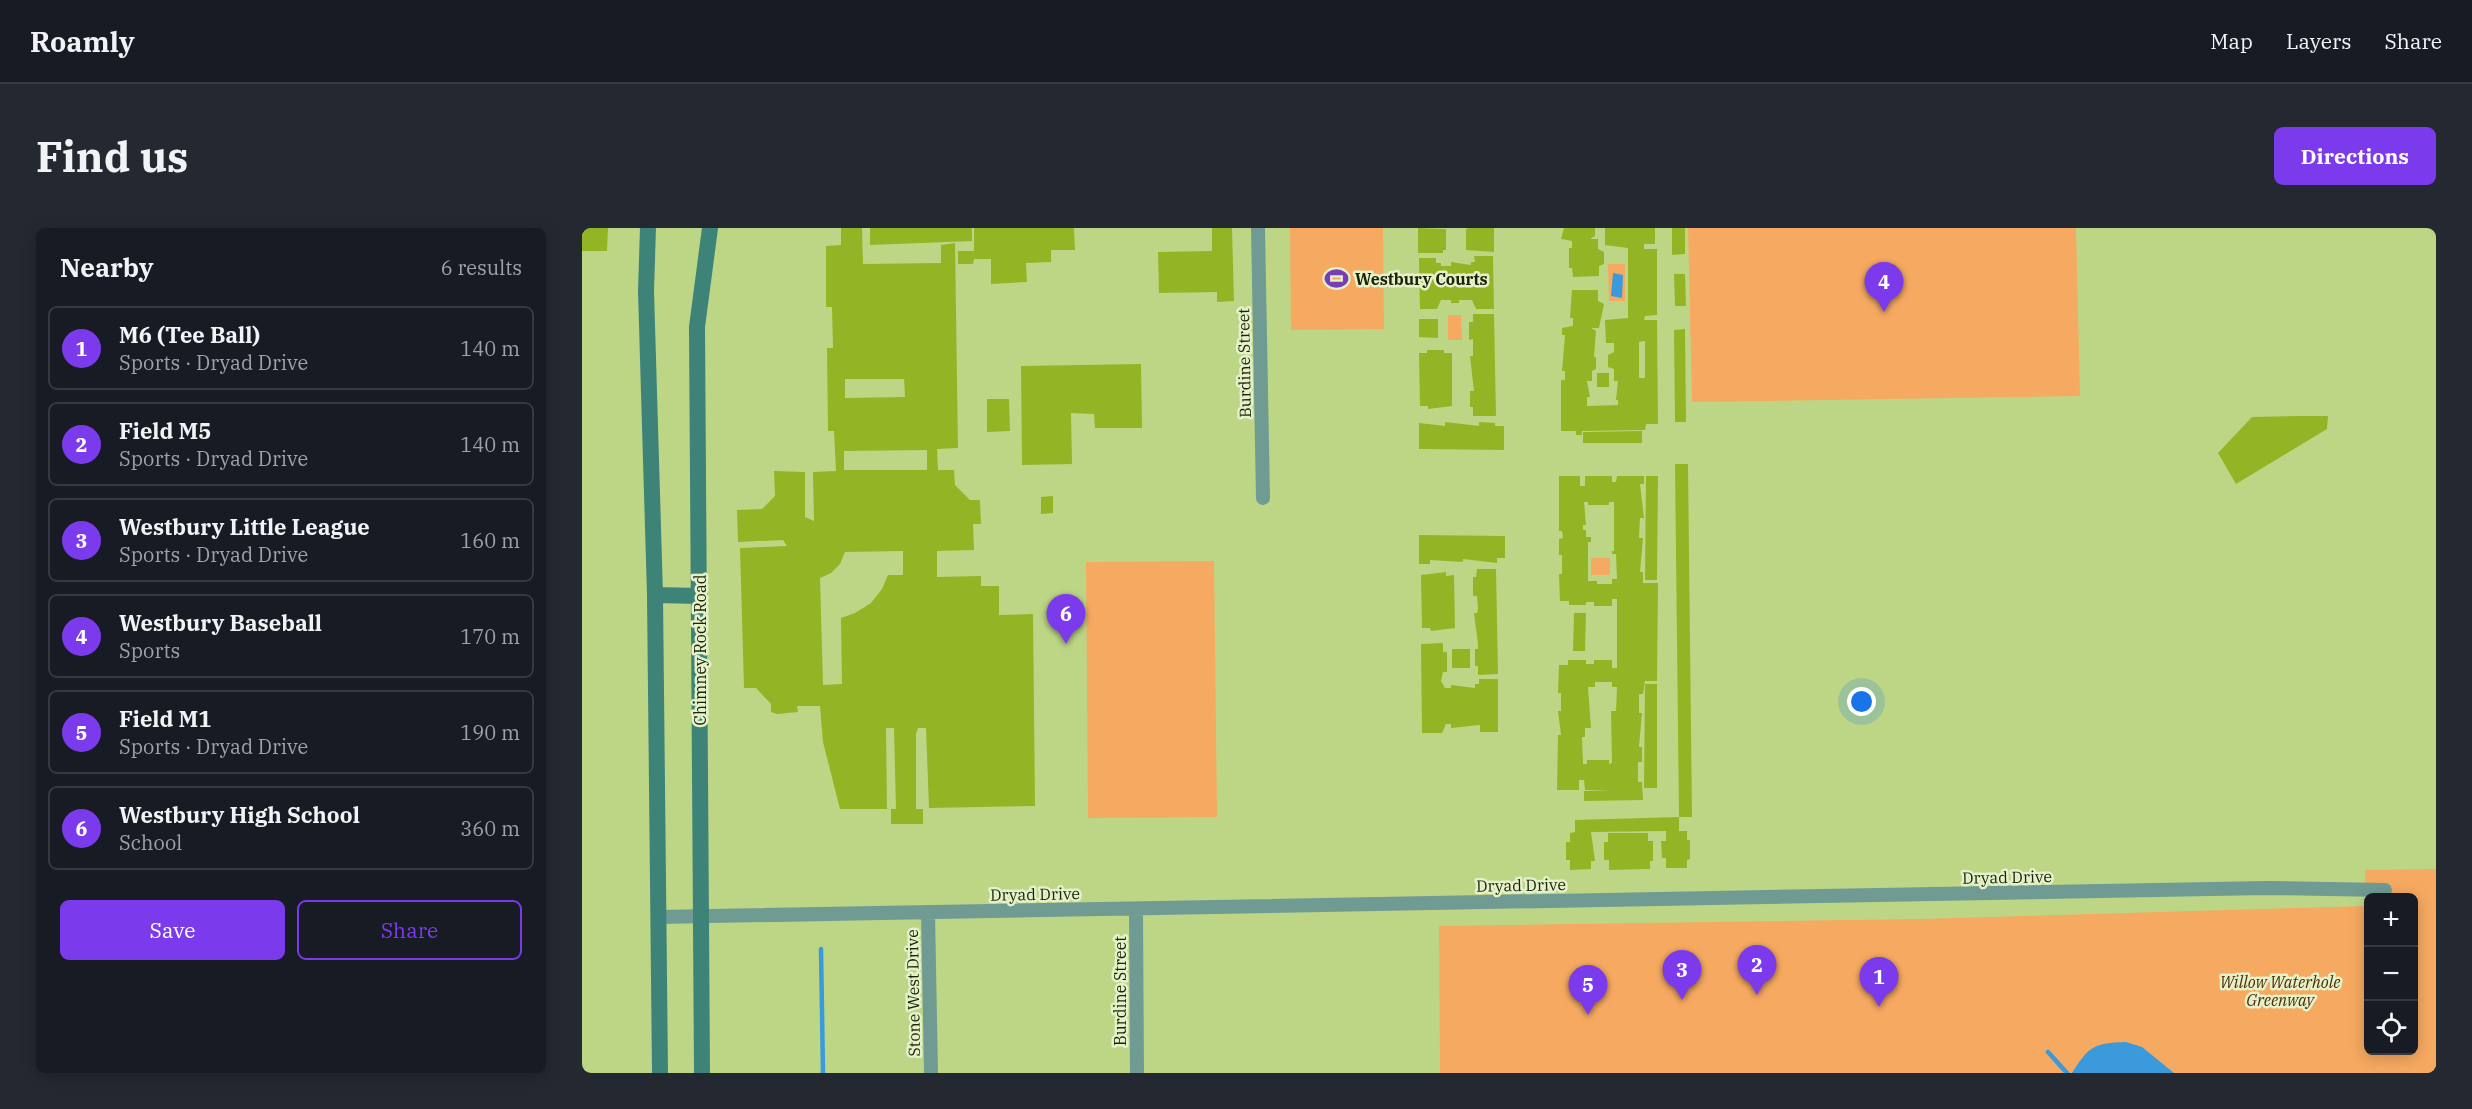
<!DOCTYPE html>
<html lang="en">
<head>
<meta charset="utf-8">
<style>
	:root { --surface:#171b24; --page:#242831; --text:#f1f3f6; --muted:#9ea1a6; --line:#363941; --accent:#7c3aed }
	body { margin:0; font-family:"IBM Plex Serif",serif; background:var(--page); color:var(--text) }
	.controls { position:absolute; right:18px; bottom:18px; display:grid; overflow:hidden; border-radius:9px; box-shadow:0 3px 15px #0003 }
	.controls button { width:54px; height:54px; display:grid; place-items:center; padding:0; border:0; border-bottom:2px solid var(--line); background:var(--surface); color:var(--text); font:30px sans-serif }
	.you { position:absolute; left:1280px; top:474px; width:21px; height:21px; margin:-15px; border:4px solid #fff; border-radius:50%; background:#1a73e8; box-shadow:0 0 0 9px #1a73e833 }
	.badge { display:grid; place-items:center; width:39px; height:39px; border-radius:50%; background:var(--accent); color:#fff; font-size:20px; font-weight:700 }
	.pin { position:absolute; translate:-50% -50px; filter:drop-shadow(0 2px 3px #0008) }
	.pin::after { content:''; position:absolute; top:32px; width:21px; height:18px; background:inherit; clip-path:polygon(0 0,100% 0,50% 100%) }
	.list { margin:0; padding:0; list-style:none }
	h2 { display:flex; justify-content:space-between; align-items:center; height:78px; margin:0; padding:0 24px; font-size:26px }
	h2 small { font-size:20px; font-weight:400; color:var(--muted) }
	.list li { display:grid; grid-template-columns:39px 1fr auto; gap:18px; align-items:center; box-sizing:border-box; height:84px; margin:0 12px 12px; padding:0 12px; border:2px solid var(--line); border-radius:9px }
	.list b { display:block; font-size:22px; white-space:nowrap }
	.list p { margin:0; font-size:20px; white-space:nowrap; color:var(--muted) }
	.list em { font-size:20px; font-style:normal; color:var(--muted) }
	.actions { display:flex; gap:12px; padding:18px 24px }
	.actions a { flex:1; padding:14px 0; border:2px solid var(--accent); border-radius:9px; text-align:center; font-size:21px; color:var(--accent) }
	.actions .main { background:var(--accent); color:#fff }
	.icon { flex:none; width:33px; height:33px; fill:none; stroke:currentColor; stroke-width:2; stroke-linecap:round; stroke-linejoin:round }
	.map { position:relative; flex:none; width:1854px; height:845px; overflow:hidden; border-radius:9px }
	header { display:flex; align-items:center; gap:36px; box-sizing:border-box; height:84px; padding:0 30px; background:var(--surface); border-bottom:2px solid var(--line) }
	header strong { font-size:28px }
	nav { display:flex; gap:33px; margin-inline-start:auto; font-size:21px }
	.intro { display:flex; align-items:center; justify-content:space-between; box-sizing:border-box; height:144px; padding:0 36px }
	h1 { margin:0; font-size:42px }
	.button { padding:15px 27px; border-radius:9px; background:var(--accent); color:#fff; font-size:21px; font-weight:700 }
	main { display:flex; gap:36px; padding:0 36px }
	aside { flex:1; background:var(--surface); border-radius:9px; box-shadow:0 3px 15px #0003 }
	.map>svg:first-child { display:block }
	.green { fill:#f6a961; fill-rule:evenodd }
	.water { fill:#3a9adb }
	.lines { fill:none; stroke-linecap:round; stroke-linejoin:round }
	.stream { stroke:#3a9adb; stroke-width:4.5 }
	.building { fill:#93b525; fill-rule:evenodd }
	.minor { stroke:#709b93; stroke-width:14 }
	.secondary { stroke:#3d8378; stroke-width:16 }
	.labels { text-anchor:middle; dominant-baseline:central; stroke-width:5; stroke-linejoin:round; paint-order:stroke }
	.poi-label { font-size:16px; font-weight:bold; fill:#1b2303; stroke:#e4f1ca; text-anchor:start }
	.street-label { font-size:16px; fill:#1b2303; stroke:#e4f1ca }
	.park-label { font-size:16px; font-style:italic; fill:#512b00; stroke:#e4f1ca }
</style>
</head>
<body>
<header>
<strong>Roamly</strong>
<nav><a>Map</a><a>Layers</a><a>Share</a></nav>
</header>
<div class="intro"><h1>Find us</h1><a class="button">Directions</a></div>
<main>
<aside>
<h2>Nearby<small>6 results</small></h2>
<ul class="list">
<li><span class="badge">1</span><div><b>M6 (Tee Ball)</b><p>Sports · Dryad Drive</p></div><em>140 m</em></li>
<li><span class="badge">2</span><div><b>Field M5</b><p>Sports · Dryad Drive</p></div><em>140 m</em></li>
<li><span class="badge">3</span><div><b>Westbury Little League</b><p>Sports · Dryad Drive</p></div><em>160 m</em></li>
<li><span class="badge">4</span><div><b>Westbury Baseball</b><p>Sports</p></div><em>170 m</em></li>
<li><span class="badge">5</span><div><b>Field M1</b><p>Sports · Dryad Drive</p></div><em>190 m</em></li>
<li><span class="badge">6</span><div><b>Westbury High School</b><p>School</p></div><em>360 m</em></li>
</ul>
<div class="actions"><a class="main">Save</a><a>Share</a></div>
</aside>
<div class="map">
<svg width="1854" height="845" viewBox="0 0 1854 845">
	<rect width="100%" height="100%" fill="#bdd686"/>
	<!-- green -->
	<path class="green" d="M708,0H801L802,101L709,102Z
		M1106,0H1494L1498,168L1110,174Z
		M1026,36H1043V73H1027Z
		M879,87L880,112H866V87Z
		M1009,330H1028V347H1009Z
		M632,333L635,589L506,590L504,334Z
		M1854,641V845H858L857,698L1341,691L1785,678L1783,642ZM1786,670H1832V822H1786Z"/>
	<!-- water -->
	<path class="water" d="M1031,45L1041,47L1040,70L1029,68Z
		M1544,814L1560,819L1592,845H1490C1507,818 1512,815 1544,814Z"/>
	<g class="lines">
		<!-- stream -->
		<path class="stream" d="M239,721L241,845
			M1466,824L1485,845"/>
	</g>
	<!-- building -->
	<path class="building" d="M0,0H26L25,23H0Z
		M259,0H280L281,36L359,35V17L373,15L376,220L355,221L356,242H372L373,257L388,272H398L399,296H391L392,322L355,323V349L399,348V358H417V387L451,386L453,578L347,580L344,500H336L334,506V581H341V596H309V581H314L312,500H304L305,581H258L241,514L238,478H215L216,484L195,486L189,484V476L174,460H162L158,320L205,318L201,312L156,314L155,282L180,281L193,268L192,243L223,244V289L232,293L231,244L254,243L252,203H246L245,120H251L250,79H244V18L259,17ZM263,151H322L323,169L263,170ZM345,222V242H262V223ZM321,323V347H306L300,361L289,375L273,385L259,390L260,456L241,457L238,350L249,345L258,336L263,324Z
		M288,0H390V13L288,17Z
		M392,0H492L493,22H469V34L444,35L445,54L409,56V31H392L391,36H376V23H392Z
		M630,0H650L652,73L635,74V64L577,65L576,24L630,23Z
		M836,0L864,1V22H861V25H836Z
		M887,0H912V24L884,22V1Z
		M982,0H1013V8L1008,11H1016V21L1022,24V36L1017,38V48L991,49L990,40H987V20H990V13L979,11Z
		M1023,0H1073V16H1062V21H1075V87L1063,88L1062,92H1075L1076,196H1064L1063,202L1000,203V207H994V203H979V152H983V143H980L983,107H980V100L991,98V90H988L990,62H1016V73L1022,76L1017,100H1009L1014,103L1012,129H1014V141L1010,143V153H1005L1008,169H1005V178L1036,177V172H1034L1036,153H1032V141L1026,139V127L1032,124V115H1024L1023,92L1046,90V20L1023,17ZM1063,113V150H1057V114Z
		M1090,0H1103V26L1090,27Z
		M892,28H911L912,81H894L890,72H877V75H869V72H859L855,81H838L837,30H854V35H859V38H869V34L889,37V34H893Z
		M1092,46H1103L1104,78H1093Z
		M891,86H912L914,188H891V179H888V163H892L888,128H891V111L887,112V94H891Z
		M837,91H856V110L837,109Z
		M1103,101L1104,194H1093L1092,102Z
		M845,122H862V125H870V178L846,181V178H838L837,125H845Z
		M559,136L560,200H513L512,186L489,185L490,236L440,237L439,138Z
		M1015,145H1027V159H1015Z
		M405,171H427L428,203L405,204Z
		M1717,188H1746L1745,201L1654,256L1636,225L1670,189Z
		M863,194L897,198V194L913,195V198H922V222L837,221V195L863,198Z
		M1060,203V215H1001V204Z
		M1093,236H1106L1110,589H1097Z
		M977,248H998V258H1003V248H1030V254H1034L1035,248H1062V256H1058L1062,290H1058L1057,310H1061L1058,344H1061V355H1076L1075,453H1063L1061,466H1057V485H1060L1057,519H1060V534H1056V554H1060L1061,572L1002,573V563H1030L1003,562L1002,552H997V562H975L976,507H979L976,483H979V465H976L977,437H986V432H1004V436H1012V432H1030V440H1035V371H1030V378H1012V374H1004V377H987V373H978L977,346H980V327H977V311L981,310L980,303H977ZM1002,274H1006V277H1027V274H1032V323H1030V326H1034L1035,351H1030V356H1015V353H1006V314H1009V309H1004V302H1001V297H1004ZM1013,454H1030V459H1035L1034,483H1029L1030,535L1027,536V532H1005V536H1001L1000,509H1003V500H1009L1006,459H1013Z
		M1064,248H1076L1075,352H1063Z
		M471,268V285L459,286V269Z
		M837,307L923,308V330H915V335L881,331V334L848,332V336H837Z
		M895,341H914L916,446L896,447V438H893V421H896V416L892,385H895L896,381L895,368H891V349H894Z
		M864,344V348L872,347L873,400L849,403L848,400H840L839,347Z
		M992,385H1004L1003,423H991Z
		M861,415V424H865V444H861L859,453L863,460H869V457L893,460V456H897V451H916V504H898V497L869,500V496H864L860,505H840L839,416Z
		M870,421H888V440H870Z
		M1063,456H1075V560H1062Z
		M1097,589V603H1105V612H1108V631L1105,632V640H1084V630H1080L1079,613H1084V603L1009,604L1013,633H1009V641L988,642V632H984V614H988V605L993,604V592Z
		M1026,605H1066V613H1071V633H1068V641L1027,642V632H1022V614H1026Z"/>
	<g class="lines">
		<!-- minor -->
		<path class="minor" d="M676,0L681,270
			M554,681L555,845
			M346,684L349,845
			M76,689L1685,660L1803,662"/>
		<!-- secondary -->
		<path class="secondary" d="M66,0L64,63L73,367L78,845
			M73,367L118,368
			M120,845L115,99L128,0"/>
	</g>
	<!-- icons -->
	<defs>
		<symbol id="stadium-bare" viewBox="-9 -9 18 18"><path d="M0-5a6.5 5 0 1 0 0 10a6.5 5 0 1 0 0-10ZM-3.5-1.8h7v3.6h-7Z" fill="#783fb5" stroke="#e4f1ca" stroke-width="2.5" paint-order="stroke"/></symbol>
	</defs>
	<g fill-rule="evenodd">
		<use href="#stadium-bare" x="738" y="34" width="33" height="33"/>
	</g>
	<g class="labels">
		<!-- poi labels -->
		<g class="poi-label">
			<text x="773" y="51">Westbury Courts</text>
		</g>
		<!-- street labels -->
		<g class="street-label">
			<text transform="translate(662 135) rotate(-91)">Burdine Street</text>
			<text transform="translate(118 422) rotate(-90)">Chimney Rock Road</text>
			<text transform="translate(1425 649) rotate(-1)">Dryad Drive</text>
			<text transform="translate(939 657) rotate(-1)">Dryad Drive</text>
			<text transform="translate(453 666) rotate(-1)">Dryad Drive</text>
			<text transform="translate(538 763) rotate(-90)">Burdine Street</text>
			<text transform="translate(331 765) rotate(-91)">Stone West Drive</text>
		</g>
		<!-- park labels -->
		<g class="park-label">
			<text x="1698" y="754">Willow Waterhole<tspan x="1698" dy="18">Greenway</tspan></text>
		</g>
	</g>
</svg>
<div class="controls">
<button>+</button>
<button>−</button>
<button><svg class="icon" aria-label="locate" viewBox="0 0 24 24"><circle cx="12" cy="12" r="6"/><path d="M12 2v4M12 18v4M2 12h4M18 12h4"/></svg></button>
</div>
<div class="you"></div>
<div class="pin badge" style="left:1297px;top:779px">1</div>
<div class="pin badge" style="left:1175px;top:767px">2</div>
<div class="pin badge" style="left:1100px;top:772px">3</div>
<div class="pin badge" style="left:1302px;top:84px">4</div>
<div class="pin badge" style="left:1006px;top:787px">5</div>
<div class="pin badge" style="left:484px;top:416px">6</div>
</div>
</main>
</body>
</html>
